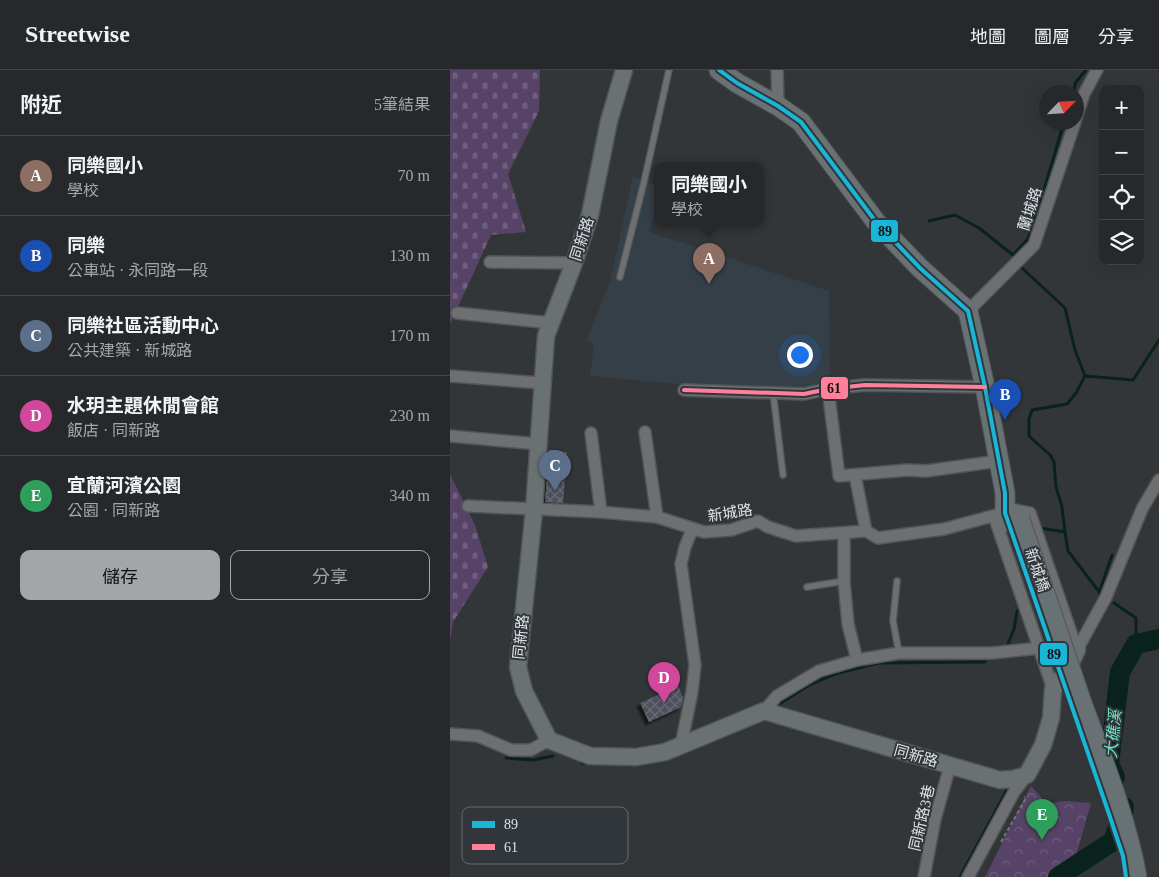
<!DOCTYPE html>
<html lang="zh-TW">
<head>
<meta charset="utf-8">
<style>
	:root { --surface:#26282b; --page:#2e3033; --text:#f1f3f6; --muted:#a4a6a9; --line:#424447; --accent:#a3a6a9 }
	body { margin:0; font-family:"Times New Roman","Noto Sans TC",serif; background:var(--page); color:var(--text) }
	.controls { position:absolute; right:15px; top:15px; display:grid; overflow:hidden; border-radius:10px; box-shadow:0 5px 20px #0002 }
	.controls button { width:45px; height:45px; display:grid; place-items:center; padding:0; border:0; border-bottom:1px solid var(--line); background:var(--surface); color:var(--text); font:25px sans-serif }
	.compass { position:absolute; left:589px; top:15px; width:45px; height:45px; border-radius:50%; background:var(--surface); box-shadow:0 5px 20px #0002; rotate:65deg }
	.you { position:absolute; left:349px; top:284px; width:18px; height:18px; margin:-12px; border:4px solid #fff; border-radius:50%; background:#1a73e8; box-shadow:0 0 0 8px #1a73e833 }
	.badge { display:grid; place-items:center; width:32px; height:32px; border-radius:50%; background:var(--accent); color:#fff; font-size:16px; font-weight:700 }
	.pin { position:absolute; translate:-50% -41px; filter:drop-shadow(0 1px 2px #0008) }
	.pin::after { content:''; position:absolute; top:26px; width:18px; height:15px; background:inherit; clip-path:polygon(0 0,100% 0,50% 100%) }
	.popup { position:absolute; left:204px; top:92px; width:110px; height:65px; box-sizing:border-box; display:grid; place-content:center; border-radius:10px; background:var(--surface); filter:drop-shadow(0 1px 4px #0005); font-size:16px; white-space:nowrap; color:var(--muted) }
	.popup b { font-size:19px; color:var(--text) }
	.popup::after { content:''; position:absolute; left:50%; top:100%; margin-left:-10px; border:10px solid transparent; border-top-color:var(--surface) }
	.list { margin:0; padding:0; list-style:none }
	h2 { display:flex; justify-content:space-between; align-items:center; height:65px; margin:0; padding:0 20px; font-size:21px }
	h2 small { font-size:16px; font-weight:400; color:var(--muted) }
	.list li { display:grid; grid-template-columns:32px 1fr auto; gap:15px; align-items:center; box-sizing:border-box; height:80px; padding:0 20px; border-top:1px solid var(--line) }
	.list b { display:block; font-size:19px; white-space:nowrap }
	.list p { margin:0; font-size:16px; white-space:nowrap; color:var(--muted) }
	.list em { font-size:16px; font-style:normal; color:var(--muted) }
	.actions { display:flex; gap:10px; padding:15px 20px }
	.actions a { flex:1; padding:11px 0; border:1px solid var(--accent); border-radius:10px; text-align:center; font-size:18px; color:var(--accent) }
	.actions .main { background:var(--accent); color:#111 }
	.icon { flex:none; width:28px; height:28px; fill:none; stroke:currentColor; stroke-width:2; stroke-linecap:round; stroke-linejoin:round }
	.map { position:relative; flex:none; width:709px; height:807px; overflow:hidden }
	header { display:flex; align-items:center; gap:30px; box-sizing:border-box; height:70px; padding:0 25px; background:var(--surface); border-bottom:1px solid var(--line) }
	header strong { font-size:24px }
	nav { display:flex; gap:28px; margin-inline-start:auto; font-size:18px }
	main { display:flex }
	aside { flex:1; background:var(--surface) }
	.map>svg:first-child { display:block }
	.built { fill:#353f47 }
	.cemetery { fill:url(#cemetery-stones) }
	.park { fill:url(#park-crowns) }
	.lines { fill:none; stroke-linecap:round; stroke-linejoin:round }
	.stream { stroke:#09221c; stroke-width:3 }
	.river { stroke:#09221c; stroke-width:20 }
	.building { fill:url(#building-cross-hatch); filter:url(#shadow) }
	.lane-casing { stroke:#525558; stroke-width:8 }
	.street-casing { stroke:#525558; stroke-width:14 }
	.secondary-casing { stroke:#525558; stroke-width:19 }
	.primary-casing { stroke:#525558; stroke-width:21 }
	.path { stroke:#727475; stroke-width:2; stroke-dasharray:4 2.5; stroke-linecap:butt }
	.lane { stroke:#6d6f71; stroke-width:5.5 }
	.street { stroke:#6d6f71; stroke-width:11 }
	.secondary { stroke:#6a7173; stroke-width:16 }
	.primary { stroke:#687274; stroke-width:19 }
	.primary-bridge-casing { stroke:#525558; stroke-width:21; stroke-linecap:butt }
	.primary-bridge { stroke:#687274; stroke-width:19 }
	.bus-1-casing { stroke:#31363b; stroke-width:8 }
	.bus-2-casing { stroke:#31363b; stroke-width:8 }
	.bus-1 { stroke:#1ab6d8; stroke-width:4 }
	.bus-2 { stroke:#ff8098; stroke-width:4 }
	.labels { text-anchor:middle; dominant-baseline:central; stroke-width:4; stroke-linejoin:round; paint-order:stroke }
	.street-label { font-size:15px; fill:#dfe3e6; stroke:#31363b }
	.water-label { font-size:16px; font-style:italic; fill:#6fe7c4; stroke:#31363b }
	.key { fill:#31363b; stroke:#656a6e; stroke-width:1 }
	.key-label { font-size:14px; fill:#dfe3e6 }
	.line-badge { stroke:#31363b; stroke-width:2 }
	.pale-badge-label { font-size:14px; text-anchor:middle; font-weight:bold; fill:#111 }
</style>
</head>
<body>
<header>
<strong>Streetwise</strong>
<nav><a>地圖</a><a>圖層</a><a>分享</a></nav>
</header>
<main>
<aside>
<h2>附近<small>5筆結果</small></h2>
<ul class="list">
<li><span class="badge" style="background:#8d6e63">A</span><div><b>同樂國小</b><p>學校</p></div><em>70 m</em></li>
<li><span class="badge" style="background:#1a4fb4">B</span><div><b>同樂</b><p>公車站 · 永同路一段</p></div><em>130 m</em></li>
<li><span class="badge" style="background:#5c6f8a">C</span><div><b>同樂社區活動中心</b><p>公共建築 · 新城路</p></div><em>170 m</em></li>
<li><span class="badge" style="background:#d1479c">D</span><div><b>水玥主題休閒會館</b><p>飯店 · 同新路</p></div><em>230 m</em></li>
<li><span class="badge" style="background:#2e9e5b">E</span><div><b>宜蘭河濱公園</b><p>公園 · 同新路</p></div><em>340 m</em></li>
</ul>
<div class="actions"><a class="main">儲存</a><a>分享</a></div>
</aside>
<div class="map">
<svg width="709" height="807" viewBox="0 0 709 807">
	<defs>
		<pattern id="cemetery-stones" width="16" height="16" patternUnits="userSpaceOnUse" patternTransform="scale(1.25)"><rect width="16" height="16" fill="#574367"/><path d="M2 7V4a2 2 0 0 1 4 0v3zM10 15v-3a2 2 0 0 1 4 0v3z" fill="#6f5e7d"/></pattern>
		<pattern id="park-crowns" width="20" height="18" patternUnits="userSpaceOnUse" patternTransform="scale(1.25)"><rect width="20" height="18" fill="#574367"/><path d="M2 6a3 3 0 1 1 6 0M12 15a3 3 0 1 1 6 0" fill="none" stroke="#6f5e7d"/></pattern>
		<pattern id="building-cross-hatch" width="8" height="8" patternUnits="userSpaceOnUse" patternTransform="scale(1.25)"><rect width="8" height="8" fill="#4e525d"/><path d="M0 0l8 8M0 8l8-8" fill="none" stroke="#676b74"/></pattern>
		<filter id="shadow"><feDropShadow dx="-3.5" dy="3.5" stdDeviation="1" flood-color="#0009"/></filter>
	</defs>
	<rect width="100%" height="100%" fill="#333639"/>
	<!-- built -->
	<path class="built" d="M183,106L194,112L208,115V146L202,149L200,162L379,221L380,309L357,320L229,314L140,306L144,275L137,270L161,208Z"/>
	<!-- cemetery -->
	<path class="cemetery" d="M0,0H90L89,41L58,104L76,162L41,165L0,254Z
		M0,404L25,455L38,497L3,552L0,571Z"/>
	<!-- park -->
	<path class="park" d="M581,716L597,734L614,731L641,733L620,807H535Z"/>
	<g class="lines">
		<!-- stream -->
		<path class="stream" d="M623,22L626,12L636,0
			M479,151L505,145L529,158L563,185L578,169L594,120L614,52
			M572,198L615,238L625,280L635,306
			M590,458L615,462L612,437L606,417L604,392L600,385L579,366V349L582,340L617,334L626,323L635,306L683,310L709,270
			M615,462L618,481L650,523
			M649,523L662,485
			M664,533L686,548V574
			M556,579L564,559L567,541
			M329,634L361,614L385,604L428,593L535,592
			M56,688L83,690L103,686
			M132,693H139
			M510,807L557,720"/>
		<!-- river -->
		<path class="river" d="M665,707L659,694L670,602L686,574L709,569
			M608,807L663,771L673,744L674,737"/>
	</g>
	<!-- building -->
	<path class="building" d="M99,380L117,382L113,433L95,432Z
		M228,616L233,627L231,637L199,652L190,633Z"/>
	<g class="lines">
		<defs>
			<path id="lane" d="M170,207L194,112L219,0
				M323,322L333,405
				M447,511L443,551L449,583
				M357,517L394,511"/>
			<path id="street" d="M327,0L328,36
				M626,48L634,24L647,0
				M40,192L124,193
				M518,241L584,175L625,52
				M7,243L101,253
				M0,306L92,313
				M378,319L389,406L457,400L476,401L549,391
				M234,320L354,324L378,319L415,315L535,317
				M195,362L207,447
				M141,363L151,442
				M0,366L88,374
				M405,405L416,461
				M18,436L151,442L207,447L254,462L281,460L308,451L318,457L346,466L416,461L428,468L494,459L565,440L580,443L627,580
				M555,443L546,452L603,619
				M394,463V511L398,554L407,590
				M627,580L656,527L692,439L709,410
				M314,641L327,626L369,601L407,590L449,583H542L589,578
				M0,664L28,666L61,680H81L99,670
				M231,675L242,622L245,595L231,494L235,477L242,460
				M474,807L485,749L500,696
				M518,807L564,722L577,705"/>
			<path id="secondary" d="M174,0L159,51L140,145L124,193L96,266L84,440L68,597L74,621L99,670L140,686L186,687L215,682L314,641L550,710L563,709L577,705L593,675L601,648L603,619L617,601L627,580"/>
			<path id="primary" d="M269,0L287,13L328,36L351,52L426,152L470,198L518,241L535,317L555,423V443L558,452"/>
		</defs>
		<!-- lane casing -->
		<use href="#lane" class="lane-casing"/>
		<!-- street casing -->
		<use href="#street" class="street-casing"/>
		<!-- secondary casing -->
		<use href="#secondary" class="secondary-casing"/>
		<!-- primary casing -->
		<use href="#primary" class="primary-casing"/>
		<!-- path -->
		<path class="path" d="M551,772L576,728L574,727"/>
		<!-- lane -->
		<use href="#lane" class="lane"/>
		<!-- street -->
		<use href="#street" class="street"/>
		<!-- secondary -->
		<use href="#secondary" class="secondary"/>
		<!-- primary -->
		<use href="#primary" class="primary"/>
		<defs>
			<path id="primary-bridge" d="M570,449C591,510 611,572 632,633C653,690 676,747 687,807"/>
		</defs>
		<!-- primary-bridge casing -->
		<use href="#primary-bridge" class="primary-bridge-casing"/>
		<!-- primary-bridge -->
		<use href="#primary-bridge" class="primary-bridge"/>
		<defs>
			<path id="bus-1" d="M269,0L287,13L328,36L351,52L426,152L470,198L518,241L535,317L555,423V443L659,744L673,786L676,807"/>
			<path id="bus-2" d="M234,320L354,324L378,319L415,315L535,317"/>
		</defs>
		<!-- bus-1 casing -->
		<use href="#bus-1" class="bus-1-casing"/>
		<!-- bus-2 casing -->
		<use href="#bus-2" class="bus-2-casing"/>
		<!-- bus-1 -->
		<use href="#bus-1" class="bus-1"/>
		<!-- bus-2 -->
		<use href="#bus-2" class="bus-2"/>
	</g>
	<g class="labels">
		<!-- street labels -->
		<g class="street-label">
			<text transform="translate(580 139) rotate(-72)">蘭城路</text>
			<text transform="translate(132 169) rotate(-72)">同新路</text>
			<text transform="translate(280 443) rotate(-9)">新城路</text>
			<text transform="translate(587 500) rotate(71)">新城橋</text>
			<text transform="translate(71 567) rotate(-84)">同新路</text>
			<text transform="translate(466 686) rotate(16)">同新路</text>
			<text transform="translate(472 748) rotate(-77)">同新路3巷</text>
		</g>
		<!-- water labels -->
		<g class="water-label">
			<text transform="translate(663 664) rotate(-84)">大礁溪</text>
		</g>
	</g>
	<!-- legend -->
	<rect x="12" y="737" width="166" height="57" rx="8" class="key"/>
	<rect x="22" y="751" width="23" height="7" fill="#1ab6d8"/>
	<rect x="22" y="774" width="23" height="6" fill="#ff8098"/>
	<g class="key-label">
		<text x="54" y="759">89</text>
		<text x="54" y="782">61</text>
	</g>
	<g class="line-badge">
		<rect x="420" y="149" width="29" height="24" rx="5" fill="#1ab6d8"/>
		<rect x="370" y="306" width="29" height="24" rx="5" fill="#ff8098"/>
		<rect x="589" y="572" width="29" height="24" rx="5" fill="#1ab6d8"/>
	</g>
	<g class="pale-badge-label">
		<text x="435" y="166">89</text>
		<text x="384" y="323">61</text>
		<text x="604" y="589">89</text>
	</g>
</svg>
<div class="controls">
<button>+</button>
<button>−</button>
<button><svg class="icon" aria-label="locate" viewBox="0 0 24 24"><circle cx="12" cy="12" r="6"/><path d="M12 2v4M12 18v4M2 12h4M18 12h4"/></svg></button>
<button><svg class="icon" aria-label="layers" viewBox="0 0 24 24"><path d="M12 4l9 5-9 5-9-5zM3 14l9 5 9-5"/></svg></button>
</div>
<svg class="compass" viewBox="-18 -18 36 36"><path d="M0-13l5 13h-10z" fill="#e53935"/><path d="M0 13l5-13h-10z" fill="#a4a6a9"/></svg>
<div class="you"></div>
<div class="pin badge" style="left:259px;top:214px;background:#8d6e63">A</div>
<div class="popup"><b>同樂國小</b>學校</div>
<div class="pin badge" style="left:555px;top:350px;background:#1a4fb4">B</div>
<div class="pin badge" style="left:105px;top:421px;background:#5c6f8a">C</div>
<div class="pin badge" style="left:214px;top:633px;background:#d1479c">D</div>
<div class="pin badge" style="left:592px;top:770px;background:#2e9e5b">E</div>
</div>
</main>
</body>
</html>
